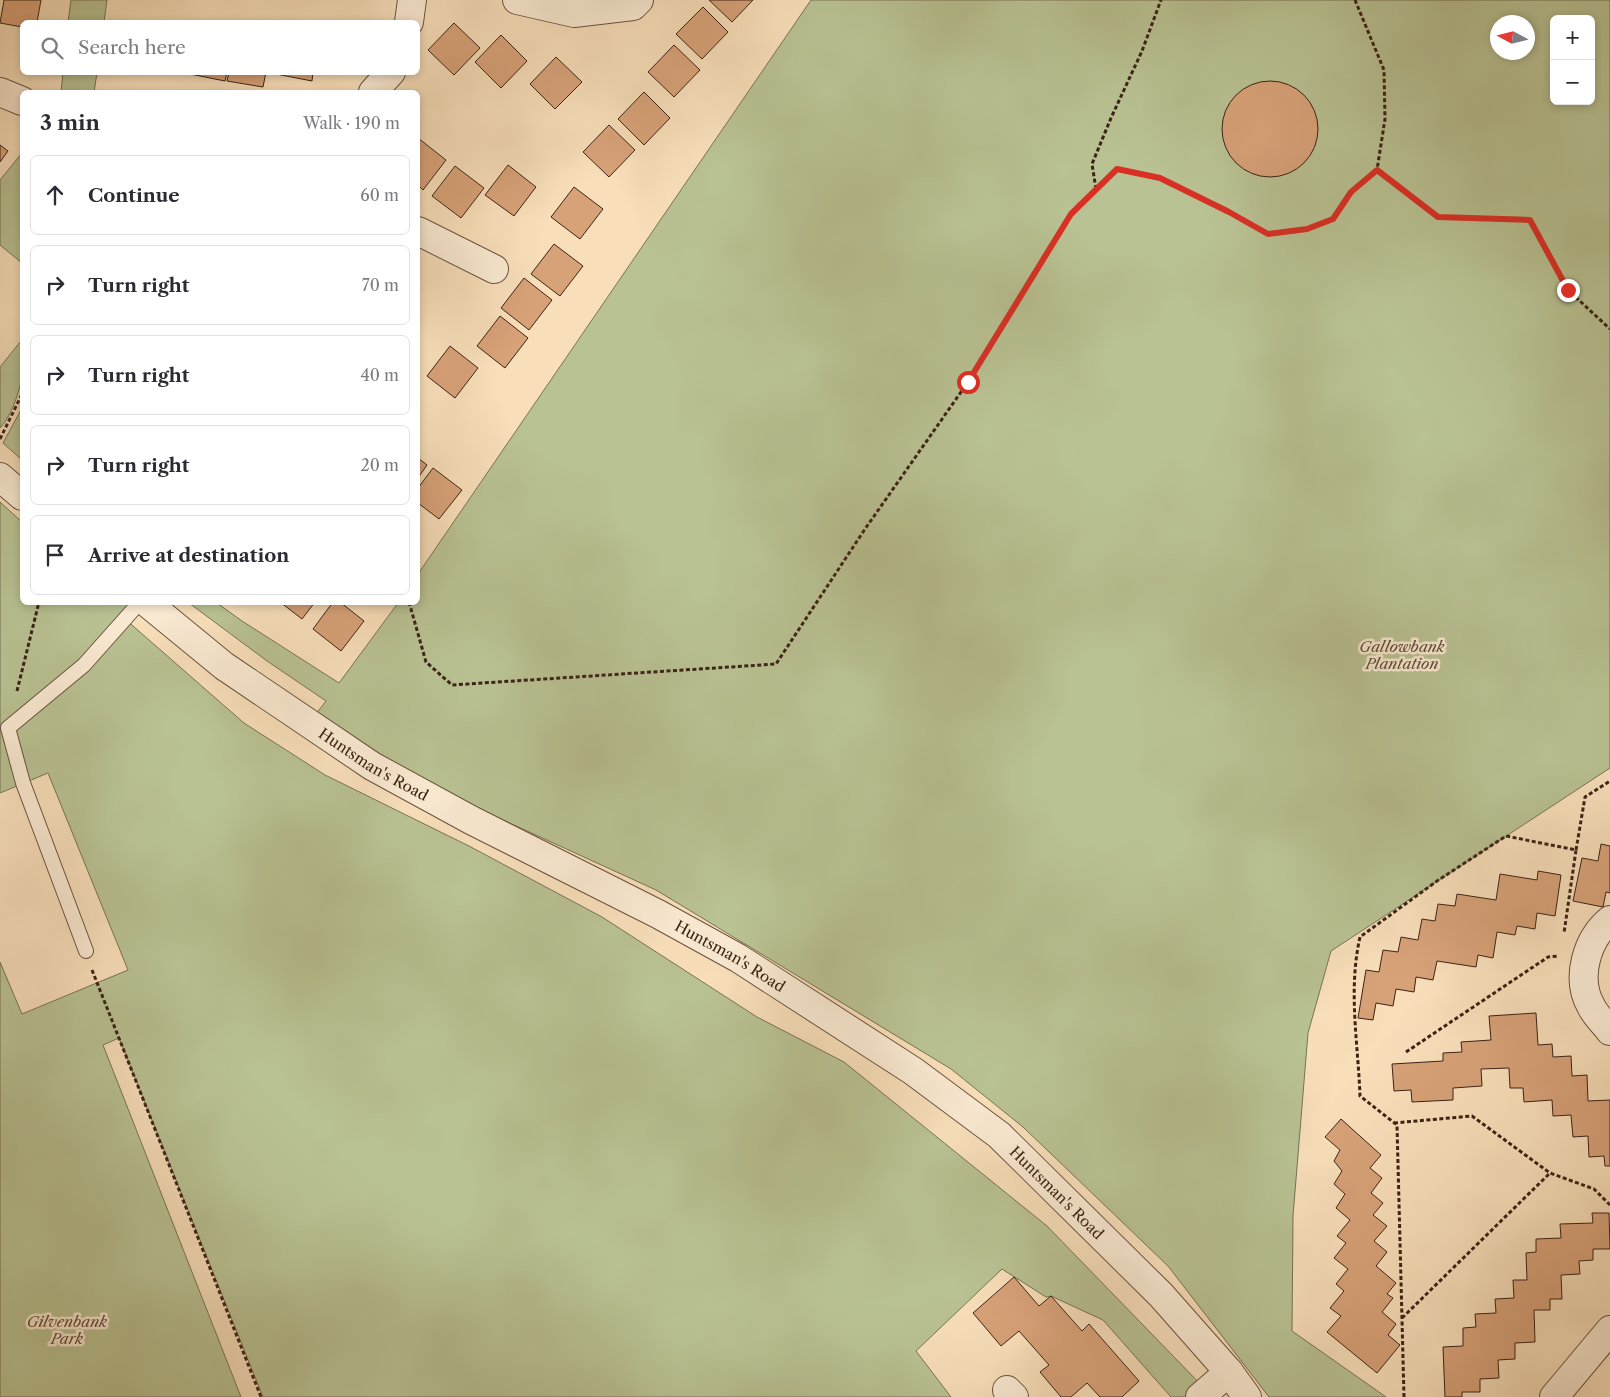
<!DOCTYPE html>
<html lang="en">
<head>
<meta charset="utf-8">
<style>
	:root { --surface:#fff; --page:#f2f2f3; --text:#2b2b33; --muted:#7c7c81; --line:#e1e1e2 }
	body { margin:0; font-family:"Libre Caslon Text",serif; background:var(--page); color:var(--text) }
	.controls { position:absolute; right:15px; top:15px; display:grid; overflow:hidden; border-radius:8px; box-shadow:0 2px 8px #0003 }
	.controls button { width:45px; height:45px; display:grid; place-items:center; padding:0; border:0; border-bottom:1px solid var(--line); background:var(--surface); color:var(--text); font:25px sans-serif }
	.compass { position:absolute; left:1490px; top:15px; width:45px; height:45px; border-radius:50%; background:var(--surface); box-shadow:0 2px 8px #0003; rotate:277deg }
	.stop { position:absolute; width:15px; height:15px; margin:-11px; border:4px solid #d93025; border-radius:50%; background:#fff }
	.stop.end { background:#d93025; border-color:#fff; box-shadow:0 1px 5px #0008 }
	.list { margin:0; padding:0; list-style:none }
	h2 { display:flex; justify-content:space-between; align-items:center; height:65px; margin:0; padding:0 20px; font-size:21px }
	h2 small { font-size:16px; font-weight:400; color:var(--muted) }
	.list li { display:grid; grid-template-columns:32px 1fr auto; gap:15px; align-items:center; box-sizing:border-box; height:80px; margin:0 10px 10px; padding:0 10px; border:1px solid var(--line); border-radius:8px }
	.list b { display:block; font-size:19px; white-space:nowrap }
	.list em { font-size:16px; font-style:normal; color:var(--muted) }
	.icon { flex:none; width:28px; height:28px; fill:none; stroke:currentColor; stroke-width:2; stroke-linecap:round; stroke-linejoin:round }
	.map { position:relative; flex:none; width:1610px; height:1397px; overflow:hidden }
	.search { position:absolute; background:var(--surface); box-shadow:0 2px 8px #0003; left:20px; top:20px; width:400px; height:55px; display:flex; align-items:center; gap:12px; box-sizing:border-box; padding:0 18px; border-radius:8px; color:var(--muted); font-size:19px }
	.panel { position:absolute; background:var(--surface); box-shadow:0 2px 8px #0003; left:20px; top:90px; width:400px; height:515px; border-radius:8px }
	.map>svg:first-child { display:block }
	.green { fill:#b9c293; stroke:#7a7254; fill-rule:evenodd }
	.building { fill:#d8a279; stroke:#3c2316 }
	.lines { fill:none; stroke-linecap:round; stroke-linejoin:round }
	.service-casing { stroke:#6b523f; stroke-width:16 }
	.minor-casing { stroke:#6b523f; stroke-width:30 }
	.tertiary-casing { stroke:#6b523f; stroke-width:30 }
	.path { stroke:#3c2316; stroke-width:3; stroke-dasharray:4 2.5; stroke-linecap:butt }
	.service { stroke:#faead2; stroke-width:14 }
	.minor { stroke:#faead2; stroke-width:28 }
	.tertiary { stroke:#faead2; stroke-width:28 }
	.route { stroke:#d93025; stroke-width:6 }
	.labels { text-anchor:middle; dominant-baseline:central; stroke-width:5; stroke-linejoin:round; paint-order:stroke }
	.park-label { font-size:15px; font-style:italic; fill:#5b4b35; stroke:#faead2 }
	.street-label { font-size:15px; fill:#3c2316; stroke:#faead2 }
</style>
</head>
<body>
<div class="map">
<svg width="1610" height="1397" viewBox="0 0 1610 1397">
	<rect width="100%" height="100%" fill="#f8dfba"/>
	<filter id="stains"><feTurbulence type="fractalNoise" baseFrequency=".004" numOctaves="4"/><feColorMatrix values="0 0 0 0 .2 0 0 0 0 .09 0 0 0 0 .02 0 0 0 .5 -.17"/></filter>
	<radialGradient id="worn" r=".72"><stop offset=".6" stop-color="#630" stop-opacity="0"/><stop offset="1" stop-color="#630" stop-opacity=".3"/></radialGradient>
	<!-- green -->
	<path class="green" d="M71,0H107L104,22H68Z
		M811,0H1610V768L1331,951L1308,1033L1293,1216L1292,1331L1386,1397H1269L1168,1266L1023,1127L951,1069L656,890L479,809L308,724L326,701L267,661L189,603H217L242,621L339,683L398,603L418,602V574ZM1554,19H1591V101H1554ZM1498,22H1528V52H1498Z
		M63,73H97L94,92H61Z
		M22,153V263L0,245V180Z
		M21,341C30,362 16,412 0,428V367Z
		M22,408V460L3,443Z
		M0,502L22,522V602L140,603L125,619L244,723L325,775L469,846L602,917L757,1017L844,1062L1047,1226L1207,1391L1200,1397H1171L1103,1320L1051,1296L1046,1297L1002,1269L916,1351L951,1397H263L119,1038L103,1045L241,1397H0V962L22,1014L128,970L48,773L0,793Z"/>
	<!-- building -->
	<path class="building" d="M4,0H41L37,22H22V27L0,23Z
		M709,0H753L732,22Z
		M703,7L728,32L702,59L676,34Z
		M454,23L480,48L454,75L428,50Z
		M501,35L527,61L501,88L475,62Z
		M674,45L700,70L674,97L648,72Z
		M556,57L582,82L555,109L530,84Z
		M190,72H227L225,81L190,74Z
		M229,72H266L263,87L227,81Z
		M277,72H313L312,81L276,74Z
		M1222 129a48 48 0 1 1 96 0a48 48 0 1 1-96 0Z
		M644,92L670,118L644,145L618,119Z
		M609,125L635,150L609,177L583,152Z
		M418,138L446,160L423,190L418,185Z
		M0,145L8,151L0,162Z
		M508,165L536,187L514,216L485,195Z
		M455,166L484,188L461,218L432,196Z
		M574,187L603,209L580,239L551,217Z
		M554,244L583,266L560,296L531,274Z
		M524,278L552,300L529,330L501,308Z
		M500,316L528,338L505,368L477,346Z
		M450,346L478,368L455,398L427,376Z
		M418,458L427,465L418,478Z
		M433,468L462,490L439,519L418,503V488Z
		M280,602H315L302,619Z
		M333,602H340L364,621L341,651L313,629Z
		M1601,844L1610,846V893L1606,892L1603,907L1573,901L1582,858L1598,861Z
		M1538,871L1561,875L1555,916L1537,913L1535,929L1517,926L1515,935L1497,932L1493,958L1478,955L1476,967L1437,961L1433,980L1416,977L1414,992L1396,989L1393,1006L1376,1003L1373,1020L1358,1018L1366,970L1379,972L1383,950L1398,952L1401,937L1418,940L1422,919L1435,921L1438,904L1455,906L1457,894L1496,900L1500,874L1537,880Z
		M1536,1013L1538,1045L1552,1044L1553,1057L1571,1056L1572,1076L1587,1075L1588,1101L1610,1100V1166H1605L1604,1156L1589,1157L1588,1136L1573,1137L1571,1115L1553,1116L1552,1100L1524,1102L1523,1088H1510L1509,1068L1481,1069L1482,1086L1453,1088V1100L1412,1102L1411,1090L1394,1091L1392,1064L1443,1061V1053L1462,1052L1461,1042L1491,1040L1489,1016Z
		M1341,1119L1381,1155L1370,1168L1382,1178L1371,1193L1383,1203L1373,1215L1387,1226L1374,1241L1387,1252L1376,1266L1396,1283L1387,1294L1393,1298L1382,1312L1396,1324L1388,1335L1400,1345L1377,1373L1327,1332L1341,1316L1330,1308L1344,1291L1336,1284L1348,1269L1334,1258L1346,1243L1337,1236L1350,1220L1336,1208L1345,1194L1334,1184L1342,1171L1334,1161L1340,1150L1325,1137Z
		M1592,1213H1609L1610,1249H1593V1260L1579,1261L1580,1274L1561,1275L1562,1299H1550V1310H1534L1535,1342L1515,1343V1359L1498,1360L1499,1378L1480,1379V1392H1462V1397H1445L1443,1347L1463,1346V1328L1476,1327L1475,1314L1496,1313L1495,1299L1514,1298L1513,1280H1527L1526,1253L1536,1252V1239L1561,1238L1560,1224L1593,1223Z
		M1014,1277L1039,1306L1051,1296L1082,1331L1089,1324L1139,1381L1122,1397H1100L1087,1383L1071,1397H1061L1040,1372L1049,1365L1019,1331L1001,1346L973,1313Z"/>
	<g class="lines">
		<defs>
			<path id="service" d="M86,951L23,783L8,728L84,665L140,602"/>
			<path id="minor" d="M517,0L574,13L633,6L639,0
				M409,22L412,0
				M0,92L22,101
				M373,92L391,72
				M418,231L494,269
				M1610,920C1587,939 1575,978 1591,1006C1595,1015 1604,1023 1610,1031
				M1007,1390L1014,1397
				M1200,1397L1229,1372
				M1554,1397L1610,1330"/>
			<g id="tertiary">
				<path d="M0,477L22,496"/>
				<path id="s1" d="M146,602L224,666L372,766L471,820L658,914L738,958L913,1071L999,1135L1161,1295L1229,1372L1247,1397"/>
			</g>
		</defs>
		<!-- service casing -->
		<use href="#service" class="service-casing"/>
		<!-- minor casing -->
		<use href="#minor" class="minor-casing"/>
		<!-- tertiary casing -->
		<use href="#tertiary" class="tertiary-casing"/>
		<!-- path -->
		<path class="path" d="M1355,0L1384,70L1385,119L1377,170L1438,217L1530,220L1568,290L1610,329
			M1096,189L1092,164L1111,118L1142,51L1161,0
			M0,439L22,394
			M409,602L426,662L452,685L776,664L865,529L968,382L1071,214L1117,169L1160,178L1229,212L1268,234L1307,229L1333,219L1351,191L1377,170
			M17,691L39,602
			M1576,850L1585,797L1610,781
			M92,970L261,1397
			M1406,1052L1548,957L1559,956
			M1394,1123L1472,1116L1550,1173L1594,1189L1610,1205
			M1402,1318L1550,1173
			M1404,1397L1397,1125L1360,1096C1358,1042 1348,990 1360,937L1437,881L1506,836L1576,850L1564,933"/>
		<!-- service -->
		<use href="#service" class="service"/>
		<!-- minor -->
		<use href="#minor" class="minor"/>
		<!-- tertiary -->
		<use href="#tertiary" class="tertiary"/>
	</g>
	<g class="lines">
		<!-- route -->
		<path class="route" d="M968,382L1071,214L1117,169L1160,178L1229,212L1268,234L1307,229L1333,219L1351,192L1377,170L1438,217L1530,220L1568,290"/>
	</g>
	<g class="labels">
		<!-- park labels -->
		<g class="park-label">
			<text x="1402" y="646">Gallowbank<tspan x="1402" dy="17">Plantation</tspan></text>
			<text x="67" y="1321">Gilvenbank<tspan x="67" dy="17">Park</tspan></text>
		</g>
		<!-- street labels -->
		<g class="street-label">
			<text stroke="none"><textPath href="#s1" startOffset="280">Huntsman's Road</textPath></text>
			<text stroke="none"><textPath href="#s1" startOffset="685">Huntsman's Road</textPath></text>
			<text stroke="none"><textPath href="#s1" startOffset="1090">Huntsman's Road</textPath></text>
		</g>
	</g>
	<rect width="100%" height="100%" filter="url(#stains)"/>
	<rect width="100%" height="100%" fill="url(#worn)"/>
</svg>
<div class="controls">
<button>+</button>
<button>−</button>
</div>
<svg class="compass" viewBox="-18 -18 36 36"><path d="M0-13l5 13h-10z" fill="#e53935"/><path d="M0 13l5-13h-10z" fill="#7c7c81"/></svg>
<div class="stop" style="left:968px;top:382px"></div>
<div class="stop end" style="left:1568px;top:290px"></div>
<div class="search"><svg class="icon" aria-label="search" viewBox="0 0 24 24"><circle cx="10" cy="10" r="6"/><path d="M15 15l6 6"/></svg>Search here</div>
<section class="panel">
<h2>3 min<small>Walk · 190 m</small></h2>
<ul class="list">
<li><svg class="icon" aria-label="ahead" viewBox="0 0 24 24"><path d="M12 20V5M6 11l6-6 6 6"/></svg><div><b>Continue</b></div><em>60 m</em></li>
<li><svg class="icon" aria-label="right" viewBox="0 0 24 24"><path d="M7 20v-9h11M14 6l5 5-5 5"/></svg><div><b>Turn right</b></div><em>70 m</em></li>
<li><svg class="icon" aria-label="right" viewBox="0 0 24 24"><path d="M7 20v-9h11M14 6l5 5-5 5"/></svg><div><b>Turn right</b></div><em>40 m</em></li>
<li><svg class="icon" aria-label="right" viewBox="0 0 24 24"><path d="M7 20v-9h11M14 6l5 5-5 5"/></svg><div><b>Turn right</b></div><em>20 m</em></li>
<li><svg class="icon" aria-label="arrive" viewBox="0 0 24 24"><path d="M6 21V4h12l-3 4 3 4H6"/></svg><div><b>Arrive at destination</b></div></li>
</ul>
</section>
</div>
</body>
</html>
